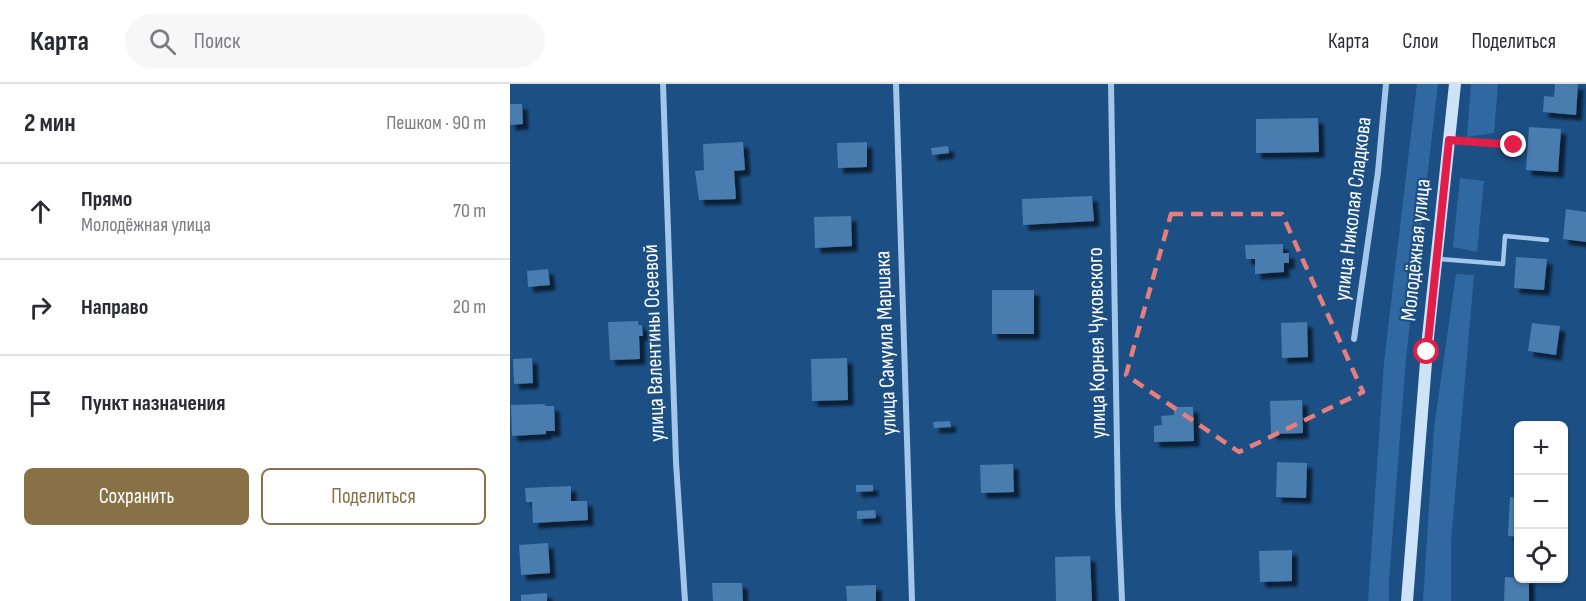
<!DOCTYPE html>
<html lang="ru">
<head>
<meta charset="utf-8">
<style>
	:root { --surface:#fff; --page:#f7f7f7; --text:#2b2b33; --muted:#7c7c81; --line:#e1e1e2; --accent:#897147 }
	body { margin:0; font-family:"Sofia Sans Condensed",sans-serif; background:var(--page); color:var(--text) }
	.controls { position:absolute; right:18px; bottom:18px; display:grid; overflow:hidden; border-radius:9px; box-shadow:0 2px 4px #0004 }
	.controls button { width:54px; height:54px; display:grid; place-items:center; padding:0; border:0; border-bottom:2px solid var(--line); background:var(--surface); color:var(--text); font:30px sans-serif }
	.stop { position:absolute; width:18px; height:18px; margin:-14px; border:4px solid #e11d48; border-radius:50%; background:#fff }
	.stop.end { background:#e11d48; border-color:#fff; box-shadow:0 2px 6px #0008 }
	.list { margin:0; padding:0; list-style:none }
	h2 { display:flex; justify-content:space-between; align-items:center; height:78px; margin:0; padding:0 24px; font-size:26px }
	h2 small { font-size:20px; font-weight:400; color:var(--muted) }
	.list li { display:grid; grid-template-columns:39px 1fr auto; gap:18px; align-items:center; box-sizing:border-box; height:96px; padding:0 24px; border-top:2px solid var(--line) }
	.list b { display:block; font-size:22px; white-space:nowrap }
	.list p { margin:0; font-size:20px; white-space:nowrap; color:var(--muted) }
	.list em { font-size:20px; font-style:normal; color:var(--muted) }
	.actions { display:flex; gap:12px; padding:18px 24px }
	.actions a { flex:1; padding:14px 0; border:2px solid var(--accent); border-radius:9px; text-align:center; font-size:21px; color:var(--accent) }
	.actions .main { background:var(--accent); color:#fff }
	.icon { flex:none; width:33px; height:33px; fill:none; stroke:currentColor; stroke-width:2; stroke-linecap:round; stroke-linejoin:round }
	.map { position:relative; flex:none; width:1076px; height:517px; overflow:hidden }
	header { display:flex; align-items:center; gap:36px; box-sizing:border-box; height:84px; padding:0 30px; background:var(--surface); border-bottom:2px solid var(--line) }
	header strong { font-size:28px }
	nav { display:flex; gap:33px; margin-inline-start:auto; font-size:21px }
	.search { width:420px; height:54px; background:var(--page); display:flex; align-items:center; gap:15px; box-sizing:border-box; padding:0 21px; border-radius:33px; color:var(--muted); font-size:22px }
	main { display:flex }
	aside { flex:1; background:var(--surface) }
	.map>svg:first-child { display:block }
	.green { fill:#3069a2 }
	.building { fill:#497baf; filter:url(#shadow) }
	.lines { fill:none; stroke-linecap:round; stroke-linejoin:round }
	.lane { stroke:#a3c7ea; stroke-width:4.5 }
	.street { stroke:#a3c7ea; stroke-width:6 }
	.secondary { stroke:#cee2f8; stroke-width:12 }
	.route { stroke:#e11d48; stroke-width:8 }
	.marked { fill:none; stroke:#e67e7e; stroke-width:4.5; stroke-dasharray:12 8; stroke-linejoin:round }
	.labels { text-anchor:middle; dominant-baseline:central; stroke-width:4.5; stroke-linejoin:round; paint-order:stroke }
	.street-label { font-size:22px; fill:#fff; stroke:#1c4f84 }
</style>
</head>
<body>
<header>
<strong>Карта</strong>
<div class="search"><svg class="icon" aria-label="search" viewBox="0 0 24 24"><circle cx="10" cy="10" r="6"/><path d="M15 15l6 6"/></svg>Поиск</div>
<nav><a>Карта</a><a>Слои</a><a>Поделиться</a></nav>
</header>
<main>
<aside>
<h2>2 мин<small>Пешком · 90 m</small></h2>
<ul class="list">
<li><svg class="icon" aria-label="ahead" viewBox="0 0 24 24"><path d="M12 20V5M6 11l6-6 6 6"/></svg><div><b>Прямо</b><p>Молодёжная улица</p></div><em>70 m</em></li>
<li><svg class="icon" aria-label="right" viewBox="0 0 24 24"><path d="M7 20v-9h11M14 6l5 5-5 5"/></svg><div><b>Направо</b></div><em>20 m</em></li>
<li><svg class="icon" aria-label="arrive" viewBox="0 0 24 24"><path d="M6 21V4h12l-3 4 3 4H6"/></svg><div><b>Пункт назначения</b></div></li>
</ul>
<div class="actions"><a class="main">Сохранить</a><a>Поделиться</a></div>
</aside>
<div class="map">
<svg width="1076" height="517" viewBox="0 0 1076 517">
	<defs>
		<filter id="shadow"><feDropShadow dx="5.5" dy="5.5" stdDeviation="1.5" flood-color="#0009"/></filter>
	</defs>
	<rect width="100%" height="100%" fill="#1c4f84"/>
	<!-- green -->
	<path class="green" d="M907,0H928L896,274L879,496V517H858L874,278Z
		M961,0H988L984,49L957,53Z
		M950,94L974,97L967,168L943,163Z
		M946,190L964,191L941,457V517H913L924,344Z"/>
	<!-- building -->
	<path class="building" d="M1045,0H1068L1066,31L1033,28L1034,12L1044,13Z
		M0,20H12L13,40L0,41Z
		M808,34L809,68L746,69V35Z
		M1019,43L1051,45L1048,88L1016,86Z
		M233,58L235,86L224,87L226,115L189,116L185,87L194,86L193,60Z
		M357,58V83L328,84L327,59Z
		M438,62L439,69L422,71L421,64Z
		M582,112L584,137L513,141L512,115Z
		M1056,125L1076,128V158L1053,155Z
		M341,132L342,162L305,164L304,133Z
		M773,160V169H779V179H774V188L745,190V175H736L735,161Z
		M1006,173L1037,175L1034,206L1004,204Z
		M38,185L40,201L18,203L17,187Z
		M482,206H524V250H482Z
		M128,237L129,241H132L133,252H129L130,275L100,276L98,238Z
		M797,238L798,273L772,274L771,239Z
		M1022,239L1050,242L1046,271L1018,267Z
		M22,274L23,299L4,300L3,275Z
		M337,274L338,316L302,317L301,275Z
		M792,316L793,349L761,350L760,317Z
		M35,320V322H44L45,347H36V350L2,352L1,321Z
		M664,323H683L684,357L644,358V342L652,341L651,332L664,331Z
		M440,337L441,343L424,344L423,338Z
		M767,378L797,379L796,414L766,413Z
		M503,380L504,408L471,409L470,381Z
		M346,401H363V407L346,408Z
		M61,402V417H77L78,436L23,439L22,418H16L15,404Z
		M1000,413L1008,414V453L998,452Z
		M365,426L366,434L347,435V427Z
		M38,459L40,489L11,491L9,461Z
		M782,466V497L750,498L749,467Z
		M580,472L582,517H546L545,473Z
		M995,493L1019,494V517H994Z
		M202,499H232L233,517H203Z
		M366,501V517H337L336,502Z
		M37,509V517H11V511Z"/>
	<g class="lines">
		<!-- lane -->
		<path class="lane" d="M939,56L1003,61
			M929,175L993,180L995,152L1037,156"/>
		<!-- street -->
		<path class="street" d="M153,0L166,378L175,517
			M386,0L402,517
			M601,0L608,423L612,517
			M844,255L868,88L876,0"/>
		<!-- secondary -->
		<path class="secondary" d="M897,517L918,253L945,0"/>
	</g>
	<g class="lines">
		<!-- route -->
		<path class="route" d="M917,268L939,56L1004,61"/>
	</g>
	<!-- marked area -->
	<path class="marked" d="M661,130H772L853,308L729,368L616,291Z"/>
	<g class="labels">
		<!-- street labels -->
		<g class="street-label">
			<text transform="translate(843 125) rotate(-83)">улица Николая Сладкова</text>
			<text transform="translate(906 166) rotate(-84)">Молодёжная улица</text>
			<text transform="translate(144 259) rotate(-92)">улица Валентины Осеевой</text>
			<text transform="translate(376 259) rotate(-92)">улица Самуила Маршака</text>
			<text transform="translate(587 259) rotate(-91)">улица Корнея Чуковского</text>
		</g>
	</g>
</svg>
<div class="controls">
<button>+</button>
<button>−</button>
<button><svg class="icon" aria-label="locate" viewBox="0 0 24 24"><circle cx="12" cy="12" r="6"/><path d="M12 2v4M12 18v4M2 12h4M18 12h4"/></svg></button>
</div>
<div class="stop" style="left:917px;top:268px"></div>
<div class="stop end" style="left:1004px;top:61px"></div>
</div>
</main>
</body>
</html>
